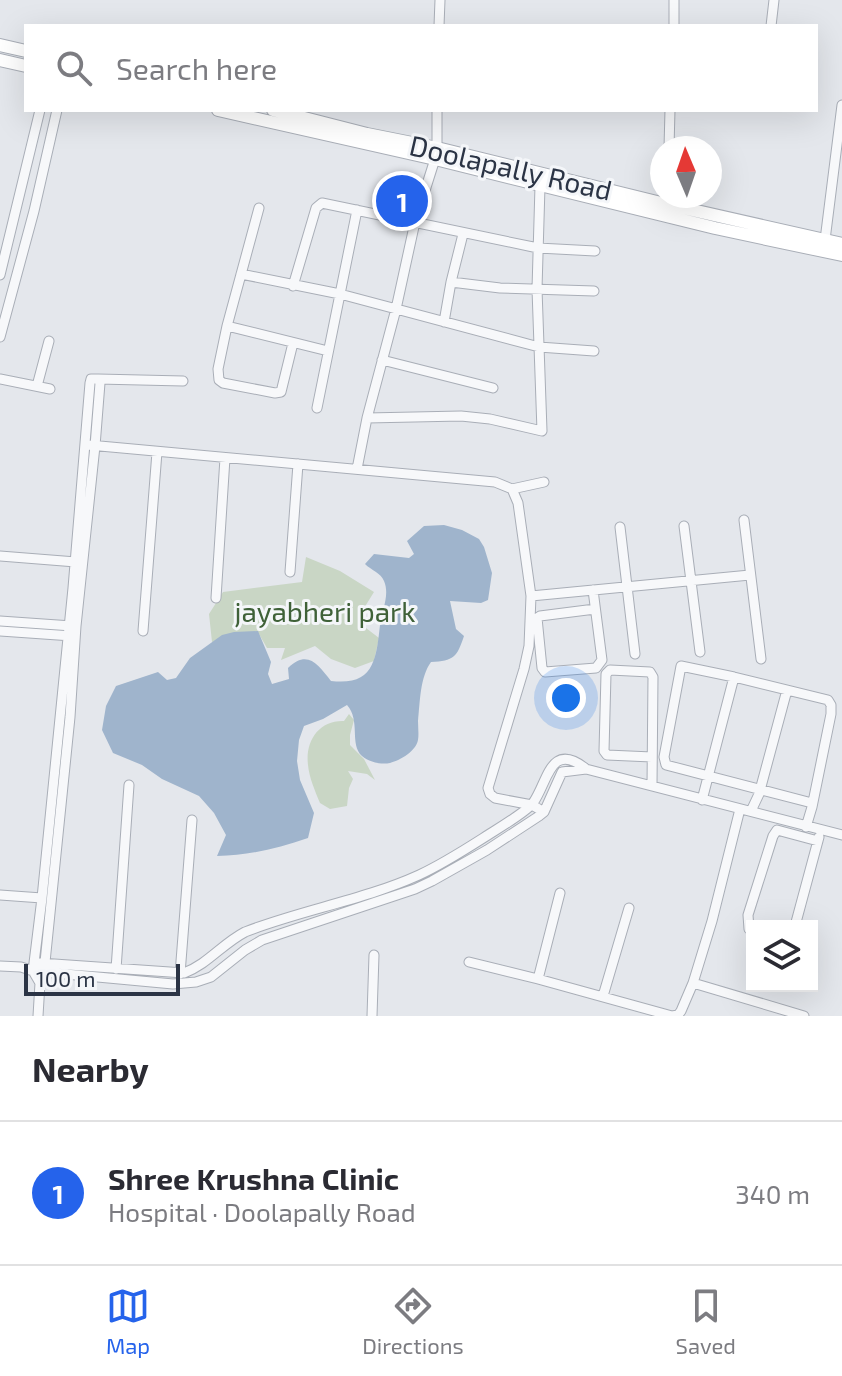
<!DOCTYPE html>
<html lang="en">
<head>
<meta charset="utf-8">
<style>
	:root { --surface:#fff; --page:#f2f2f3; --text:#2b2b33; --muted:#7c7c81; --line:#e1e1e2; --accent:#2563eb }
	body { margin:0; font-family:"Exo 2",sans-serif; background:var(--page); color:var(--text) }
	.controls { position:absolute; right:24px; bottom:24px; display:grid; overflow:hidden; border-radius:0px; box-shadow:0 8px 32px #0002 }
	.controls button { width:72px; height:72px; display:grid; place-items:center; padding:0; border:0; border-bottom:2px solid var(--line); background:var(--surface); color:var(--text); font:40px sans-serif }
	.compass { position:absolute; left:650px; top:136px; width:72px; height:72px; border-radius:50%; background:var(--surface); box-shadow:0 8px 32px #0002; rotate:358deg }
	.scale { position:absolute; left:24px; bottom:20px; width:156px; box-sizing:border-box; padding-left:8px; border:4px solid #2b3445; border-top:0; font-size:22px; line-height:28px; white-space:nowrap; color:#2b3445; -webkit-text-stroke:6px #f4f6f9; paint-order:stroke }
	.you { position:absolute; left:566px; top:698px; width:28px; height:28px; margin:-20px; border:6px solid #fff; border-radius:50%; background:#1a73e8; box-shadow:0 0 0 12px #1a73e833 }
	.badge { display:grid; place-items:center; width:52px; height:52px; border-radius:50%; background:var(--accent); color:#fff; font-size:26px; font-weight:700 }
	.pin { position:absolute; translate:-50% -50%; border:4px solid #fff; box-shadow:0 2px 8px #0006 }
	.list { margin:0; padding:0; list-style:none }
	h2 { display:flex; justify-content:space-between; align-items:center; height:104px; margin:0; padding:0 32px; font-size:34px }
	h2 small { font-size:26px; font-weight:400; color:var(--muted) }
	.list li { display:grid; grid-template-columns:52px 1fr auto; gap:24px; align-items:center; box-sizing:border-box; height:144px; padding:0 32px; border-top:2px solid var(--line) }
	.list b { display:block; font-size:30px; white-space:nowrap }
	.list p { margin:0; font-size:26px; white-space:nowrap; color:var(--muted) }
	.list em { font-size:26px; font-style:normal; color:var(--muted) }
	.icon { flex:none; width:44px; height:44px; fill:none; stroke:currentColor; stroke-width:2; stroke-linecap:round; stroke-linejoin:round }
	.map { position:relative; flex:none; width:842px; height:1016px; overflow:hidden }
	.search { position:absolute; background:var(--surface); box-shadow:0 8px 32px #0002; left:24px; right:24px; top:24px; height:88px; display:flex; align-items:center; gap:20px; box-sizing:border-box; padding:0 28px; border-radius:0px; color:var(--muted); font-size:30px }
	.sheet { height:248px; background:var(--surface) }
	nav { display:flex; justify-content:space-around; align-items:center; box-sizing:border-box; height:112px; border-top:2px solid var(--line); background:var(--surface); font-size:22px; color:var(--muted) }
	nav a { display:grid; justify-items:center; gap:4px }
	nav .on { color:var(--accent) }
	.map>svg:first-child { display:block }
	.green { fill:#c9d6c5 }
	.water { fill:#9fb4cc }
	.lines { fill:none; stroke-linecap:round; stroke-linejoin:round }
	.minor-casing { stroke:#a9aeb7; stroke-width:11 }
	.secondary-casing { stroke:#a9aeb7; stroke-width:14 }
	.minor { stroke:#f7f8fa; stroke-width:9 }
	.secondary { stroke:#fff; stroke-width:12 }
	.labels { text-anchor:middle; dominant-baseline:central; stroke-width:6; stroke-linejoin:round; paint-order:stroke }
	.street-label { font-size:28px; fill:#2b3445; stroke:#f4f6f9 }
	.park-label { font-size:28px; fill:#3f6138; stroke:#f4f6f9 }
</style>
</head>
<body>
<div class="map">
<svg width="842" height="1016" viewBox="0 0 842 1016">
	<rect width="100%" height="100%" fill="#e4e7ec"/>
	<!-- green -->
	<path class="green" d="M306,557L340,571L374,592L361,613L366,628L379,638L374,661L355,668L331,659L315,646L281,660L285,648H267L259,634L212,642L209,614L223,592L302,582Z
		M349,714L354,720L350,735V745L364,759L375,780L367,774L348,771L353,779L349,788L347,806L330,809L320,803C315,791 309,777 308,765C305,741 319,720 344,721Z"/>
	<!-- water -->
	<path class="water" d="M444,525L462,530L479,539L484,547L492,573L488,600L481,603L450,601L456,629L464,636C457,657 454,661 431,662C420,677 420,702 418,721C418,727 419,734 418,740C416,751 401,760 390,763C381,765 369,762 362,756C349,744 361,721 347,705L323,719L304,726L299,740L297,761L300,780L314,813L308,838C277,849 249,855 217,856L226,835L214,813L199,796L162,779L142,765L113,753L102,730L106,706L116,686L158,672L167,680L176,678L190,658L222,635L234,632L258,631L271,662L268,674L272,684L289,679L288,668C308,649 318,665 331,681C374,686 376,660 380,625C382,610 390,595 384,581C381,573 371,570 365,564L374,554L409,558L414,554L407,541L424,526Z"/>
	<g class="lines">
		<defs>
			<path id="minor" d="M439,26L440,0
				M674,26V0
				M771,26L774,0
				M437,148V110
				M669,148L670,110
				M259,208L227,326L218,369L219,380L223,383L275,393L281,392L293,343
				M825,240L842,105
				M241,274L340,294L539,347L594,351
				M0,275L40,110
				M451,282L500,288L594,291
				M293,286L316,208L322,203L538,248L595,251
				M444,322L451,282L463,234
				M227,326L328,351
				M0,337L34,211L57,110
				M382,360L493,388
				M0,379L50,389
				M98,379L183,381
				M37,386L49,341
				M317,408L357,210
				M367,418L461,416L490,419L542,431L537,289L540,186
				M89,445L495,482L512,489L518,503L531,596L529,646L524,669L488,788L490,794L495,798L532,805L544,812
				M357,469L367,418L396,309L415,222L435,159
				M512,489L544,482
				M744,520L761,659
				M684,526L700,652
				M620,527L635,654
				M0,556L76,562
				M290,572L298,464
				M593,590L602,660L596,668L545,672L542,668L537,618L540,616L595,609
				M531,596L750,575
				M216,598L225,458
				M0,621L72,626
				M0,631L72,636
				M143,631L157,452
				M652,786L653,677L650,672L610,670L606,674L604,751L607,755L652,757
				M702,800L734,677
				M751,811L759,794L787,690
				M806,827L812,807L831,714V705L828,700L734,677L681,666L664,757L666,765L812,803
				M0,895L42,898
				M795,926L819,837
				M752,929H749L748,915L773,836L777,830L818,841
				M469,962L538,979L672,1016L678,1015L681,1011L693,983L804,1016
				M40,963L184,973C208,964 222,944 245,932C301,910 364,900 419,875C443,864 466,849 488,835C499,828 526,812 533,803C548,782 550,741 585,768
				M0,966L21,967L33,971L173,984L196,982L211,977L245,950L262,940L415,889L432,881L487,850L539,816L544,812L562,772L586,769L842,835
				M116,969L129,785
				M180,974L192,820
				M538,979L560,893
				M693,983L712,921L740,809
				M603,996L629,908
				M38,1016L40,983L44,972L70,717L76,626L95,446L100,383L98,379H91L90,383L73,588L42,898L33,971L40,983
				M372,1016L374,955"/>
			<path id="secondary" d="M0,45L26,51
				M0,60L26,66
				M218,110L435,159L715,228L842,255
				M273,110L367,134L437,148L657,202L842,244"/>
		</defs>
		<!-- minor casing -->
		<use href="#minor" class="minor-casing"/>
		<!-- secondary casing -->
		<use href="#secondary" class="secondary-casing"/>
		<!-- minor -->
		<use href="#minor" class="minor"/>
		<!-- secondary -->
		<use href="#secondary" class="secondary"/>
	</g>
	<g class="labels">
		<!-- street labels -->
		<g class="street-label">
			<text transform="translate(511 167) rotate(13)">Doolapally Road</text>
		</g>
		<!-- park labels -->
		<g class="park-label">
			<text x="325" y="611">jayabheri park</text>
		</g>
	</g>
</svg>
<div class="controls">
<button><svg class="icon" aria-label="layers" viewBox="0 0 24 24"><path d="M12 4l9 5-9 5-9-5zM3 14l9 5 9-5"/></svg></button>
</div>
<svg class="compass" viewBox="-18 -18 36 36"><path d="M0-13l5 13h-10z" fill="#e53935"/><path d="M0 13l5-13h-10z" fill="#7c7c81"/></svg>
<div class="scale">100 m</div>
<div class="you"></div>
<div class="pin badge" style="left:402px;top:201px">1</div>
<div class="search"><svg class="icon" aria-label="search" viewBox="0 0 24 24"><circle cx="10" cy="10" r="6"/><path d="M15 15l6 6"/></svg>Search here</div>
</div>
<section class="sheet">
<h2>Nearby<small></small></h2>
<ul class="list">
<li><span class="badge">1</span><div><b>Shree Krushna Clinic</b><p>Hospital · Doolapally Road</p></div><em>340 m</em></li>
</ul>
</section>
<nav>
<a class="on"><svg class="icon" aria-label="map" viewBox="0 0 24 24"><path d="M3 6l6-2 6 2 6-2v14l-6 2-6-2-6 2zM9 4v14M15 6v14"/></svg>Map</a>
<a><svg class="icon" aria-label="directions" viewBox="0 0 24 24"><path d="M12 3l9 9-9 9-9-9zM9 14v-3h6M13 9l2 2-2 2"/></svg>Directions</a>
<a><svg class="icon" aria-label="saved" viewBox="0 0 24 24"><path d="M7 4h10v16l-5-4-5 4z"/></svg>Saved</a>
</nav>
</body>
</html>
